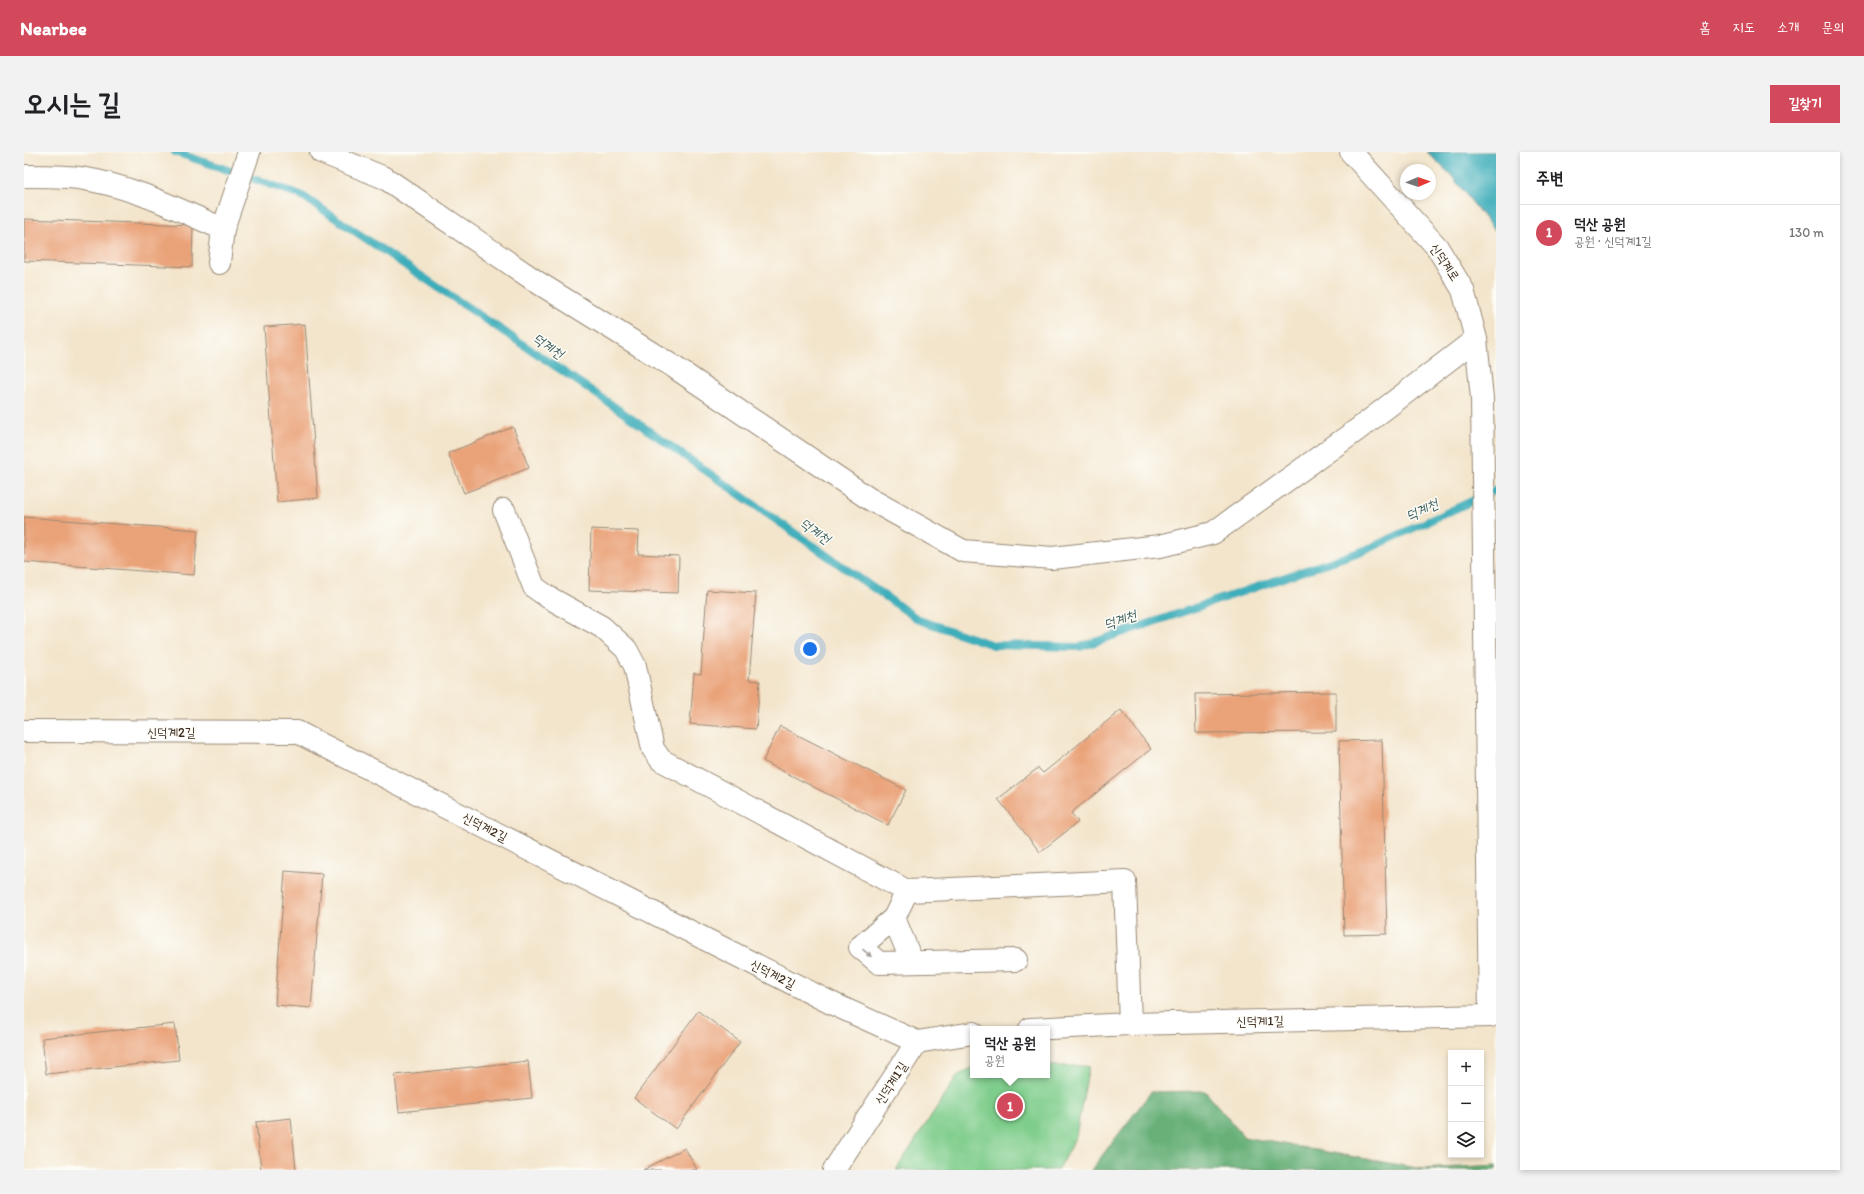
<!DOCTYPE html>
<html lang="ko">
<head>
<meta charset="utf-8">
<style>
	:root { --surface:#fff; --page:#f2f2f2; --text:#202124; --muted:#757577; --line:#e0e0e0; --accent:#d1495b }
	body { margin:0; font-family:Itim,"Poor Story",sans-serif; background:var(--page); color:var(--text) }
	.controls { position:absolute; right:12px; bottom:12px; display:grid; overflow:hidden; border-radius:0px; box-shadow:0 2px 6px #0003 }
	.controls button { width:36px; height:36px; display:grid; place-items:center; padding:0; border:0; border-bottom:1px solid var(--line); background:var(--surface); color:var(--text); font:20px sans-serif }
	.compass { position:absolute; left:1376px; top:12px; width:36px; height:36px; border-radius:50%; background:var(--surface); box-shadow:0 2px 6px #0003; rotate:88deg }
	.you { position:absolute; left:786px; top:497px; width:14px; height:14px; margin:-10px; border:3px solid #fff; border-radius:50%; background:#1a73e8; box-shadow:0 0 0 6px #1a73e833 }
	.badge { display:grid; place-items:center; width:26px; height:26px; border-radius:50%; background:var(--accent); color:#fff; font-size:13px; font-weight:700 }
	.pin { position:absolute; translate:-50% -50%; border:2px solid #fff; box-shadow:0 1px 4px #0006 }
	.popup { position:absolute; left:946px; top:874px; width:80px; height:52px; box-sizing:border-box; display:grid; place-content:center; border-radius:0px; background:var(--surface); filter:drop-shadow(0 1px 3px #0005); font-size:13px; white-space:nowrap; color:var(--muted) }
	.popup b { font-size:15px; color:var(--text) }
	.popup::after { content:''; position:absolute; left:50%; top:100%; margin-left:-8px; border:8px solid transparent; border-top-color:var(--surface) }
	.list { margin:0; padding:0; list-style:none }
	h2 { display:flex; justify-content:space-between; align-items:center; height:52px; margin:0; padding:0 16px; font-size:17px }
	h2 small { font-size:13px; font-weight:400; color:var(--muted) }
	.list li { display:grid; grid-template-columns:26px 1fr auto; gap:12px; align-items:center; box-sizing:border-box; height:56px; padding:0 16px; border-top:1px solid var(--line) }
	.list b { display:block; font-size:15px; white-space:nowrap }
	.list p { margin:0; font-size:13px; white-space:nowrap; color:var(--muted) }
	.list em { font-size:13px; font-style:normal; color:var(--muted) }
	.icon { flex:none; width:22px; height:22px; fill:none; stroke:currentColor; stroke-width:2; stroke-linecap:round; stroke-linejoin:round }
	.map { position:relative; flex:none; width:1472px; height:1018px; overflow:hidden; border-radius:0px }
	header { display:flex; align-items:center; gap:24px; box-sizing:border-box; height:56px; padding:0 20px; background:var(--accent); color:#fff }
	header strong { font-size:19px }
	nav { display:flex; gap:22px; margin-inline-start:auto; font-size:14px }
	.intro { display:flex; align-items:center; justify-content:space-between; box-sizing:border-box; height:96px; padding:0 24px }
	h1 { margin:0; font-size:28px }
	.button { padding:10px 18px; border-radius:0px; background:var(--accent); color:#fff; font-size:14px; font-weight:700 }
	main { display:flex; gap:24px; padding:0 24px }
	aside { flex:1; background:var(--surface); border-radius:0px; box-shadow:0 2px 6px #0003 }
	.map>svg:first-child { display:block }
	.green { fill:#7fcd8c; stroke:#5d7c55 }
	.forest { fill:#67b078; stroke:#516d4b }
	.water { fill:#3eadba; stroke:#3c6c6c }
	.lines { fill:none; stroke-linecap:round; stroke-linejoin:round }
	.stream { stroke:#3eadba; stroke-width:8 }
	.building { fill:#eaa379 }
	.minor-casing { stroke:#978875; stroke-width:24 }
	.minor { stroke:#fff; stroke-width:22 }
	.oneway { fill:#a79f9a }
	.labels { text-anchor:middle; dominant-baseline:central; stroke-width:3; stroke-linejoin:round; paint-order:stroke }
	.street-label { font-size:13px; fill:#3b2a1e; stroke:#fdfcf7 }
	.water-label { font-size:14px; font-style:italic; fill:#3c5e5c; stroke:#fdfcf7 }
</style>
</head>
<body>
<header>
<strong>Nearbee</strong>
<nav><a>홈</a><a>지도</a><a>소개</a><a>문의</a></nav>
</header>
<div class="intro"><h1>오시는 길</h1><a class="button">길찾기</a></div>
<main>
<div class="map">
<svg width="1472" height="1018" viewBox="0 0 1472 1018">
	<rect width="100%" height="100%" fill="#fdfcf7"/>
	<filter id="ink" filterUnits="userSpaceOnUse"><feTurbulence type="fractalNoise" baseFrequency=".025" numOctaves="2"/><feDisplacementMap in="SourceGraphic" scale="8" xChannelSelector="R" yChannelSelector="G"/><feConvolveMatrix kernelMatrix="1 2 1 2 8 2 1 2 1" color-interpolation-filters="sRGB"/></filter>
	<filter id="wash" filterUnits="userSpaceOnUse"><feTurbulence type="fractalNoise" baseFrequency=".012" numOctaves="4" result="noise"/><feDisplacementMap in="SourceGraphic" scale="16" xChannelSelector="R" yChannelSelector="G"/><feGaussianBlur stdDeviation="0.9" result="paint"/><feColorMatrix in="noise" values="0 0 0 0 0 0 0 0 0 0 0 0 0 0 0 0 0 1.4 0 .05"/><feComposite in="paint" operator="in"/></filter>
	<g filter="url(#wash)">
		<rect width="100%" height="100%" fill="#f3e5cc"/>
		<!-- green -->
		<path class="green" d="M1023,914H1065L1052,984L1034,1018H872L933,924L949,915V923H1023Z"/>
		<!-- forest -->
		<path class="forest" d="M1181,939L1220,985L1398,1017L1472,1013V1018H1067L1127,940Z"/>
		<!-- water -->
		<path class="water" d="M1403,0H1472V78L1468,76L1427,23Z"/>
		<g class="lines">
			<!-- stream -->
			<path class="stream" d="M151,0L277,43L568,239L895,468L969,493L1056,495L1344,397L1472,338"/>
		</g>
		<g id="blocks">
			<!-- building -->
			<path class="building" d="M0,67L169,73L168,115L0,109Z
				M281,172L294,346L253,350L240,175Z
				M489,275L505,316L440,341L424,301Z
				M0,365L174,378L170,423L0,410Z
				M567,377L615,379L614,402L655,404L654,441L565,438Z
				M683,438L732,441L725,528L736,529L732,577L666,572L670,521L677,522Z
				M1312,540V580L1172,581L1171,542Z
				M1097,558L1127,597L1047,661L1054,670L1016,700L974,647L1014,616L1019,621Z
				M756,574L882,638L864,673L739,609Z
				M1358,588L1363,782L1320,783L1315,589Z
				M261,719L298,722L287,856L251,853Z
				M674,859L716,890L652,977L610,946Z
				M151,872L155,908L22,922L18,886Z
				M504,909L508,946L375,960L371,923Z
				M267,966L272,1018H237L232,970Z
				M661,996L673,1018H619Z"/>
		</g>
	</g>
	<g filter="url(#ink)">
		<use href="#blocks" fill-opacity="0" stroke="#978875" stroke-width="1"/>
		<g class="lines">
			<defs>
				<path id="minor" d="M297,0L361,26L513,130L650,215L844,346L939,399L1028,406L1136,394L1189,381L1333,278L1452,187
					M0,24C18,24 37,24 55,26C106,33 153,57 199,77
					M195,111L199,77L225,0
					M480,358L510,435L524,445L578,475L602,497L611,514L629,597L637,608L883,739
					M0,579L273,580L807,851L893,890
					M870,766L888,810
					M992,808L855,811L836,795L870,766L883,739L1101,729L1106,872
					M1006,877L1106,872L1466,864L1458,246L1452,187L1439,138L1413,95L1327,0
					M810,1018L893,890L949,881"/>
			</defs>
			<!-- minor casing -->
			<use href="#minor" class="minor-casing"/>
			<!-- minor -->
			<use href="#minor" class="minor"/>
		</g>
		<!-- one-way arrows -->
		<defs><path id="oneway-solid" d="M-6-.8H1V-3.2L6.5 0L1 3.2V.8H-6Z"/></defs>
		<use class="oneway" href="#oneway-solid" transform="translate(843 801) rotate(40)"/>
	</g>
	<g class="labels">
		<!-- street labels -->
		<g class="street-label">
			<text transform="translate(1421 110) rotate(56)">신덕계로</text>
			<text x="147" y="580">신덕계2길</text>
			<text transform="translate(461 675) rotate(27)">신덕계2길</text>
			<text transform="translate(749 822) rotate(27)">신덕계2길</text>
			<text transform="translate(1236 869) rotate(-1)">신덕계1길</text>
			<text transform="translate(867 931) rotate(-57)">신덕계1길</text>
		</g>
		<!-- water labels -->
		<g class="water-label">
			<text transform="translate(524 194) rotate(34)">덕계천</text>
			<text transform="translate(1398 358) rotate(-25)">덕계천</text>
			<text transform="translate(791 379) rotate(35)">덕계천</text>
			<text transform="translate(1096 468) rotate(-19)">덕계천</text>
		</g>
	</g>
</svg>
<div class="controls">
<button>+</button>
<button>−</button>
<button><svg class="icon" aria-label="layers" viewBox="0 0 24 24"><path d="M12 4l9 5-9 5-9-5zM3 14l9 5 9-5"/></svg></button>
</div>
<svg class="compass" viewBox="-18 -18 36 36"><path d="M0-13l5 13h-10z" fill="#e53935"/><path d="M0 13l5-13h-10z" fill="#757577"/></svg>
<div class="you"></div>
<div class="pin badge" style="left:986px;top:954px">1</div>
<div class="popup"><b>덕산 공원</b>공원</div>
</div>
<aside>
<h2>주변<small></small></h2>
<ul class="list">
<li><span class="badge">1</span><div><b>덕산 공원</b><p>공원 · 신덕계1길</p></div><em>130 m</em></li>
</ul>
</aside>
</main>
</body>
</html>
